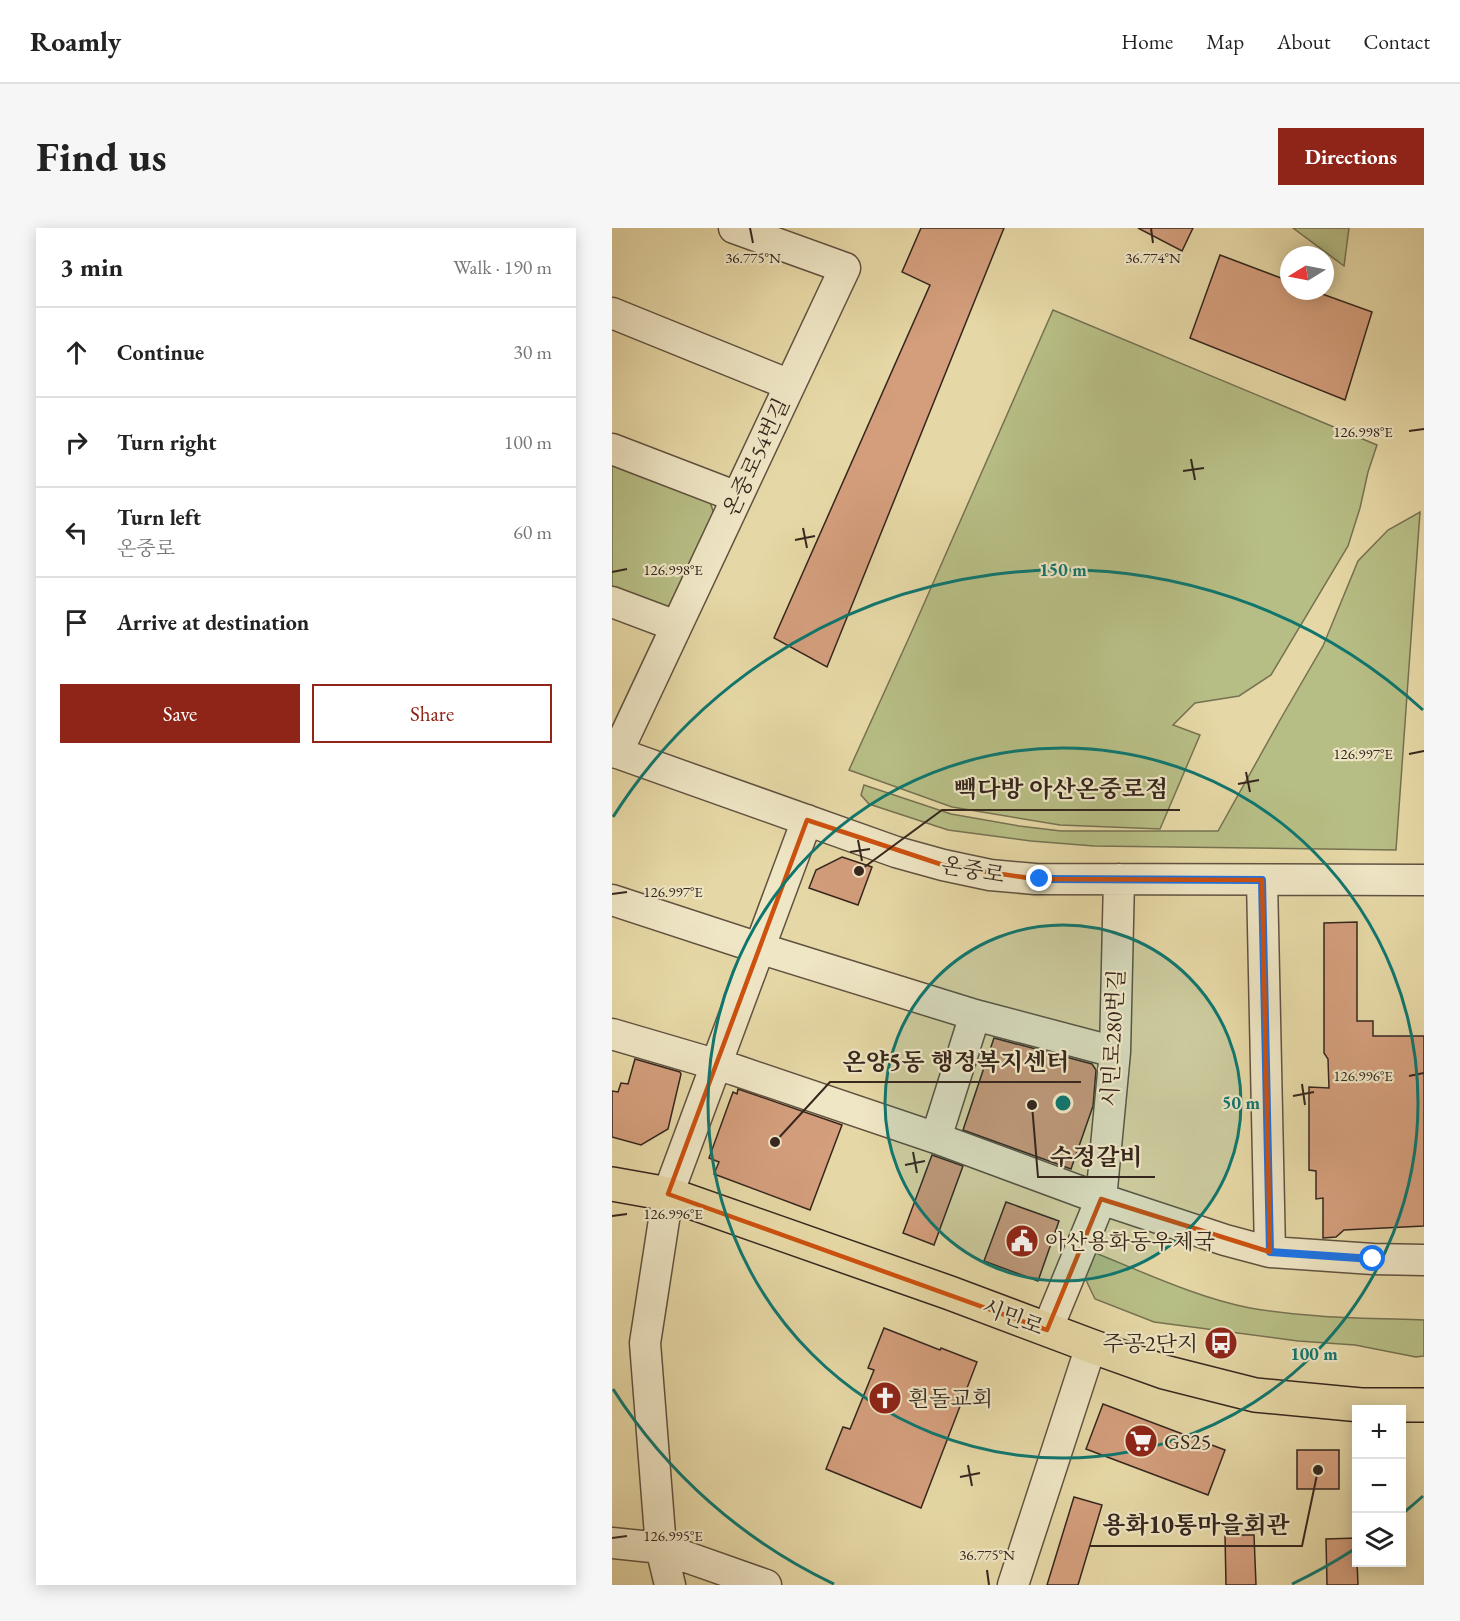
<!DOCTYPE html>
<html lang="en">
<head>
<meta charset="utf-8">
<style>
	:root { --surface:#fff; --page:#f6f6f6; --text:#222; --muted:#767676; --line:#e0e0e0; --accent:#8f2418 }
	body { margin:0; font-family:"EB Garamond","Noto Serif KR",serif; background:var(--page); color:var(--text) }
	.controls { position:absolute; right:18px; bottom:18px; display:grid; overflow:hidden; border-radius:0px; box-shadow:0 3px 15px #0003 }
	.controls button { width:54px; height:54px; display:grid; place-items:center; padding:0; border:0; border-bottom:2px solid var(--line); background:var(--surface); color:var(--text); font:30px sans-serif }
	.compass { position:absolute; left:668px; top:18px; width:54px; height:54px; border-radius:50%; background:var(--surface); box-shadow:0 3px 15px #0003; rotate:260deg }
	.stop { position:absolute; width:18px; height:18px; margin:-14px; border:4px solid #1a73e8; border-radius:50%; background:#fff }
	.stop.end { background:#1a73e8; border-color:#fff; box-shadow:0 2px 6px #0008 }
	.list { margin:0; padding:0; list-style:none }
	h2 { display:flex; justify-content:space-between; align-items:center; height:78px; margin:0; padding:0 24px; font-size:26px }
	h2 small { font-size:20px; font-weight:400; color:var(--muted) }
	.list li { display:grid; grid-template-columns:39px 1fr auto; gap:18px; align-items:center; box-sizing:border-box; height:90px; padding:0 24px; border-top:2px solid var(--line) }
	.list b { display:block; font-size:22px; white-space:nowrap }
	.list p { margin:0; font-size:20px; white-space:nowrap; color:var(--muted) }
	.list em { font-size:20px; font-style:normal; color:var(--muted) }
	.actions { display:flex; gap:12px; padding:18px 24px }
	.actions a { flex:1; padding:14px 0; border:2px solid var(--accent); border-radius:0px; text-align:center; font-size:21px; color:var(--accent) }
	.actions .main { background:var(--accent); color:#fff }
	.icon { flex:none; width:33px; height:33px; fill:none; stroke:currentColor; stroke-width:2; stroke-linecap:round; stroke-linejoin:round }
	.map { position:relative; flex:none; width:812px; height:1357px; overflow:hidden; border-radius:0px }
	header { display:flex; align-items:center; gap:36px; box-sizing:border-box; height:84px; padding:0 30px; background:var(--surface); border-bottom:2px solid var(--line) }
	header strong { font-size:28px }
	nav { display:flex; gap:33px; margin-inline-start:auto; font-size:21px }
	.intro { display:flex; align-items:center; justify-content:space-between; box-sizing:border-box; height:144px; padding:0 36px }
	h1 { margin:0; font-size:42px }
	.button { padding:15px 27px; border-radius:0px; background:var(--accent); color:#fff; font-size:21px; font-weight:700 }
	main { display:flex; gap:36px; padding:0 36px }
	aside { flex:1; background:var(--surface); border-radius:0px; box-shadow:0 3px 15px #0003 }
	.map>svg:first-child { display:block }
	.green { fill:#b7be85; stroke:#767252; stroke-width:1.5 }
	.building { fill:#d49e7c; stroke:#35261e; stroke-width:1.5 }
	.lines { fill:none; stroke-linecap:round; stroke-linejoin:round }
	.minor-casing { stroke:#615240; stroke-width:33 }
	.major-casing { stroke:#35261e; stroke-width:36 }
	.minor { stroke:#efe6c5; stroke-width:30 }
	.major { stroke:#e6d8a6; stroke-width:33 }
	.route { stroke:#1a73e8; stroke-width:8 }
	.marked { fill:none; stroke:#cd510f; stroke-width:4.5; stroke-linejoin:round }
	.ticks { fill:none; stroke:#35261e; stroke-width:2 }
	.ring { fill:none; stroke:#0f766e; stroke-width:3 }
	.labels { text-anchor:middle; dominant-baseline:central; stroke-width:4.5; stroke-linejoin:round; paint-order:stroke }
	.street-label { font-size:22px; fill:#35261e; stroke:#efe6c5 }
	.poi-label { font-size:22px; fill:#35261e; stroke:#efe6c5; text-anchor:start }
	.ticks-label { font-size:15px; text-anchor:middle; fill:#35261e; stroke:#efe6c5; stroke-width:4.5; stroke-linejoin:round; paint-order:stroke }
	.centre { fill:#0f766e; stroke:#efe6c5; stroke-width:3 }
	.ring-label { font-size:18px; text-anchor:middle; font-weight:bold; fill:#0f766e; stroke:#efe6c5; stroke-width:4.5; stroke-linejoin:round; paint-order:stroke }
	.leader { fill:none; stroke:#35261e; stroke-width:2 }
	.callout-dot { fill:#35261e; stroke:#efe6c5; stroke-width:2 }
	.callout-label { font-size:24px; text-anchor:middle; font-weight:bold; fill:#35261e; stroke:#efe6c5; stroke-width:4.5; stroke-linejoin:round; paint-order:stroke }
</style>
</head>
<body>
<header>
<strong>Roamly</strong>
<nav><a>Home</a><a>Map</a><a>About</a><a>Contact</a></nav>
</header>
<div class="intro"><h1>Find us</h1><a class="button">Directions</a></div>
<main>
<aside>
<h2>3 min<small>Walk · 190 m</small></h2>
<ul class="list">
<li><svg class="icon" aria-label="ahead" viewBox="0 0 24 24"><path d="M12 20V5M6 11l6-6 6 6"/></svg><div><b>Continue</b></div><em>30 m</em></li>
<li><svg class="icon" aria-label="right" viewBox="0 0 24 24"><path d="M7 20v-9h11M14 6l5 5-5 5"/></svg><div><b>Turn right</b></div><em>100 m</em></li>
<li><svg class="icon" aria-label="left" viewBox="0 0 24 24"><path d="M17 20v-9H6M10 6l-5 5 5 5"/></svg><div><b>Turn left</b><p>온중로</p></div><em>60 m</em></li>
<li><svg class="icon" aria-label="arrive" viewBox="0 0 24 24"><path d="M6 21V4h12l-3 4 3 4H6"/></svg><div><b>Arrive at destination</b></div></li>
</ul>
<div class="actions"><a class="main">Save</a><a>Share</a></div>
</aside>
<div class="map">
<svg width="812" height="1357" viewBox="0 0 812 1357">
	<rect width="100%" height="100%" fill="#e6d8a6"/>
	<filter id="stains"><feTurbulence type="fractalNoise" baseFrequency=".00333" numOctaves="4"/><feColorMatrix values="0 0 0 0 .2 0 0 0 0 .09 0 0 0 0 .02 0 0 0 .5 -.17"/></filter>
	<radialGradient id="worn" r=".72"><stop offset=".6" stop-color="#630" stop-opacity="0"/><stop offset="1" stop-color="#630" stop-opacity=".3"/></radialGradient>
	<!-- green -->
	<path class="green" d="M681,0H737L732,38Z
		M441,82L765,217L756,244L748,280L736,318L659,447L627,468L583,475L561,497L588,507L548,601L448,597L340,579L237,542L300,403Z
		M0,232L98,274L102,286L59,378L46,380L0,363Z
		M808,284L784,622L482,618L419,613L336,602L257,576L249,567L252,557L339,586L407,598L449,603H606L668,492L711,418L746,333L776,302Z
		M481,1024C531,1044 586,1070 638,1080C695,1090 754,1090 812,1092V1128L804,1129L743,1117L686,1113L542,1094L483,1071L472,1048Z"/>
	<!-- building -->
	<path class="building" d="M309,0H392L215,439L162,410L318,57L290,44Z
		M526,0H581L570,23Z
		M608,27L677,53V63H702L760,84L733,172L578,110Z
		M230,629L260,639L246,677L197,660L204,642Z
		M745,694V793H761V808H812V998L732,1002L724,1009L711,1010V970L704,971V943L697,942V859L717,860L716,831L712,825V695Z
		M382,810L480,836L484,842L481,878L459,941L351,902Z
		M23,831L68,844L69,846L56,901L29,917L0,909V863L6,864L9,855L16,856Z
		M126,861L230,897L198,982L102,946L107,934L97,930L121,864L125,866Z
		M320,927L351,938L322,1017L291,1005Z
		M394,974L447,993L426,1053L372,1033Z
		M272,1100L328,1122L329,1120L365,1134L309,1280L214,1241L231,1199L238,1201L262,1142L256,1140Z
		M491,1176L613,1222L596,1267L474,1221Z
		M685,1222H727V1261H685Z
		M462,1269L490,1277L466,1357H435Z
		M613,1307H642L644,1357H614Z
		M744,1310L746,1357H715L714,1311Z"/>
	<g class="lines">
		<defs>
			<path id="minor" d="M0,85L178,157
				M0,221L125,269
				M0,374L64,398
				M0,523L284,624L331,637L378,647L423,651L812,652
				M5,525L233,40L122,0
				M650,652L658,1024
				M0,672L147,720L363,787L503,824
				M0,806L123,842L324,910L489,971L613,1012L658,1024L761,1031L812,1032
				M324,910L363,787
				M435,1102L489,971L503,824L507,651
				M0,1315L49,1320L154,1357
				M58,1357L49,1320L33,1115L56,966L195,592
				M401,1357L479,1118"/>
			<path id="major" d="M0,956L56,966L338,1065L479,1118L552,1144L643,1167L749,1177H812"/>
		</defs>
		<!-- minor casing -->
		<use href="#minor" class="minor-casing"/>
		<!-- major casing -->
		<use href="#major" class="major-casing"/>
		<!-- minor -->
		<use href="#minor" class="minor"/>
		<!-- major -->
		<use href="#major" class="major"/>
	</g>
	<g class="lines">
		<!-- route -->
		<path class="route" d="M428,651L650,652L658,1024L761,1031"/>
	</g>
	<!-- marked area -->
	<path class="marked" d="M195,592L331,637L423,651L650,652L658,1024L489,971L435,1102L56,966Z"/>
	<!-- ticks -->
	<path class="ticks" d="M138,0L141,15M539,0L541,15M797,203L812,201M579,231L583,252M571,243L592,240M191,300L195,320M183,312L203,308M0,344L15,341M797,526L812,523M634,544L638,564M626,556L647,552M246,612L250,633M238,624L258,621M0,666L15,664M797,848L812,845M690,856L693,877M681,868L702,864M301,924L305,945M293,937L313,933M0,988L15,986M356,1237L360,1258M348,1249L368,1245M0,1310L15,1308M375,1342L377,1357"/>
	<!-- distance rings -->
	<circle cx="451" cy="875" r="178" fill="#0f766e" fill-opacity=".12"/>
	<g class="ring">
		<circle cx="451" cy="875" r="178"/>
		<circle cx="451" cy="875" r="355"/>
		<path d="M811 1268A533 533 0 0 1 790 1286M741 1322A533 533 0 0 1 680 1356M222 1356A533 533 0 0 1 1 1161M1 589A533 533 0 0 1 811 482"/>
	</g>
	<!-- icons -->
	<defs>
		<symbol id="civic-disc" viewBox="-11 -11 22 22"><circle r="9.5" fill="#8f2418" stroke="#efe6c5"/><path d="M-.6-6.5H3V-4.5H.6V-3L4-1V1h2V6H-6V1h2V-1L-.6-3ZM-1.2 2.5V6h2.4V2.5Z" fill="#fff"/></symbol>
		<symbol id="bus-disc" viewBox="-11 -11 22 22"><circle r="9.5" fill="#8f2418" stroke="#efe6c5"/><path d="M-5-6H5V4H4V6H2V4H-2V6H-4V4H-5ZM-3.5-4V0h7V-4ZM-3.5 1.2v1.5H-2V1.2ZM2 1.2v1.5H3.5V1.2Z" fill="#fff"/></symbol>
		<symbol id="church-disc" viewBox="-11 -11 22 22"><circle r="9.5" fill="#8f2418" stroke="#efe6c5"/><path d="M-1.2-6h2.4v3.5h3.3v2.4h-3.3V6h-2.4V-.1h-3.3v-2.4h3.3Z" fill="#fff"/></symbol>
		<symbol id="supermarket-disc" viewBox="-11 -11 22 22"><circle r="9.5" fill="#8f2418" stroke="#efe6c5"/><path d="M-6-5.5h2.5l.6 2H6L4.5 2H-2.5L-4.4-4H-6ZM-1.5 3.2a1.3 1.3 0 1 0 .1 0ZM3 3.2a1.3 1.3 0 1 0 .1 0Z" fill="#fff"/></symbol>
	</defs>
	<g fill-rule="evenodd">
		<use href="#civic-disc" x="391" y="994" width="38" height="38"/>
		<use href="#bus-disc" x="590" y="1096" width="38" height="38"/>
		<use href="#church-disc" x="254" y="1151" width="38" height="38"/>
		<use href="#supermarket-disc" x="510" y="1194" width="38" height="38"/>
	</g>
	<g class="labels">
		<!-- street labels -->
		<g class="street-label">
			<text transform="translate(144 229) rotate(-65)">온중로54번길</text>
			<text transform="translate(361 642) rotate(10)">온중로</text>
			<text transform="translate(501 810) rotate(-87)">시민로280번길</text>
			<text transform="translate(401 1089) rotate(21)">시민로</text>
		</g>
		<!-- poi labels -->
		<g class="poi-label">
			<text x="433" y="1013">아산용화동우체국</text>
			<text x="586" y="1115" text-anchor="end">주공2단지</text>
			<text x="296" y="1170">흰돌교회</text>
			<text x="552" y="1213">GS25</text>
		</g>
	</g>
	<g class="ticks-label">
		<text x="141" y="35">36.775°N</text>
		<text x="541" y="35">36.774°N</text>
		<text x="751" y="209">126.998°E</text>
		<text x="61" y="347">126.998°E</text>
		<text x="751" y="531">126.997°E</text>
		<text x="61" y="669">126.997°E</text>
		<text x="751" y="853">126.996°E</text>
		<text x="61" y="991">126.996°E</text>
		<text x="61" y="1313">126.995°E</text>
		<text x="375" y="1332">36.775°N</text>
	</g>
	<circle cx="451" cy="875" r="9" class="centre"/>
	<g class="ring-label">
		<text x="451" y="348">150 m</text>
		<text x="629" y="881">50 m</text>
		<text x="702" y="1132">100 m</text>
	</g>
	<!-- callouts -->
	<path class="leader" d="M247 643L330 582H568M163 914L218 854H469M420 877L426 949H543M706 1242L690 1318H478"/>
	<g class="callout-dot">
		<circle cx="247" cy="643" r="6"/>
		<circle cx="163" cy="914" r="6"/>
		<circle cx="420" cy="877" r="6"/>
		<circle cx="706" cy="1242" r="6"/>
	</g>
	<g class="callout-label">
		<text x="449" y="569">빽다방 아산온중로점</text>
		<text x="344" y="842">온양5동 행정복지센터</text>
		<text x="484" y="937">수정갈비</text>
		<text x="584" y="1305">용화10통마을회관</text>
	</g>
	<rect width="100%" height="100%" filter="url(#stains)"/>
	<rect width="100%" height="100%" fill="url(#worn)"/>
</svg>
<div class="controls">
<button>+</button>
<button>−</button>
<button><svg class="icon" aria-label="layers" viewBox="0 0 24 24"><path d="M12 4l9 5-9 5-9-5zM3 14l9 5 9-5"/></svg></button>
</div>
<svg class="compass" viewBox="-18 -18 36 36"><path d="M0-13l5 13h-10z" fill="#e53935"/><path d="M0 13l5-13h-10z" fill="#767676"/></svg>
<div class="stop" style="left:761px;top:1031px"></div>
<div class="stop end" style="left:428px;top:651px"></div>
</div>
</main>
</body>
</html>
